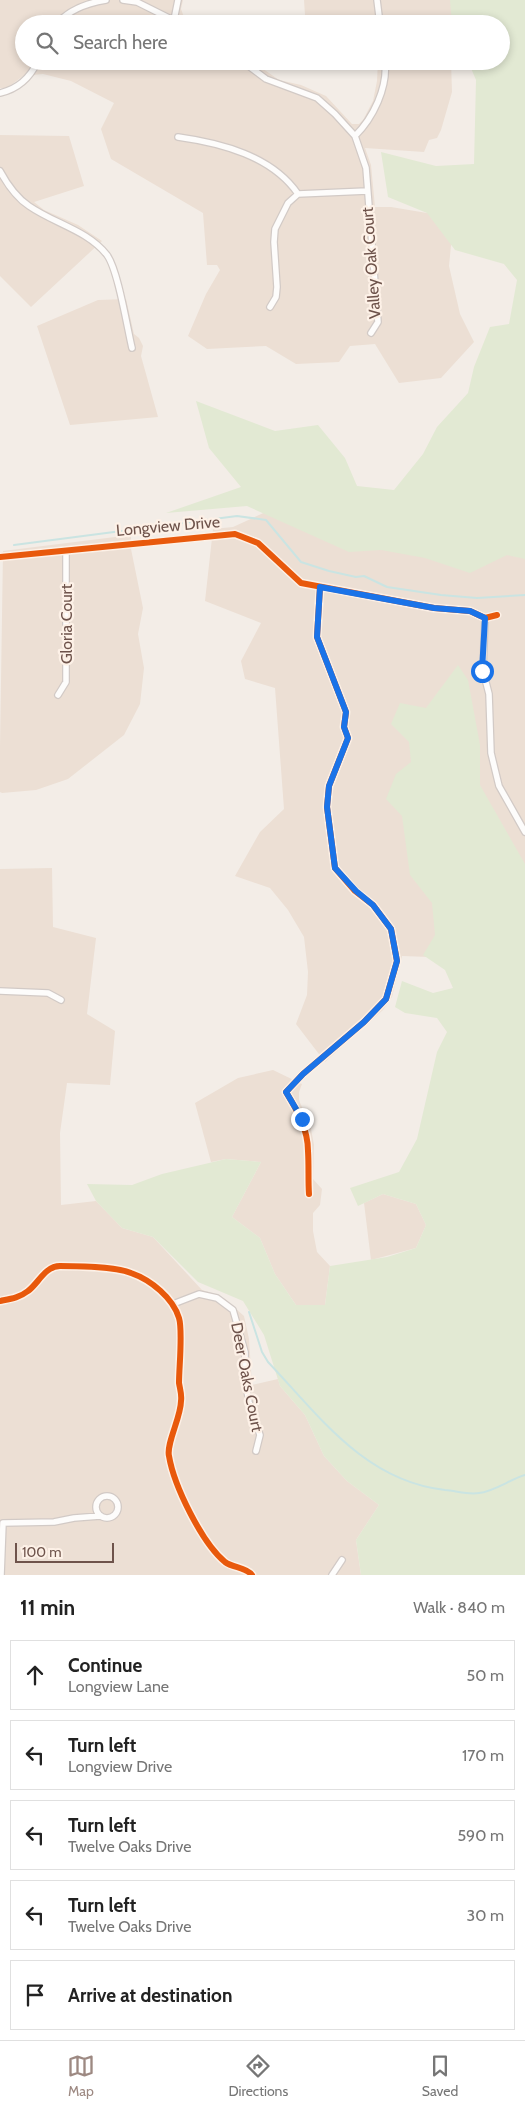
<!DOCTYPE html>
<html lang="en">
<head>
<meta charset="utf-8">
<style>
	:root { --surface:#fff; --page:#f2f2f2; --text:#222; --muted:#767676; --line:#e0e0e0; --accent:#9d8982 }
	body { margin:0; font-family:Cabin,sans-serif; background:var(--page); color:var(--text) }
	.scale { position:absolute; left:15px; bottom:12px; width:99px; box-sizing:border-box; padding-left:5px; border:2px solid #6e534b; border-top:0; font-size:14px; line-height:18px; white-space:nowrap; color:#6e534b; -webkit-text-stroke:4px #fdf1e7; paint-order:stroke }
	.stop { position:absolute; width:15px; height:15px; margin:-11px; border:4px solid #1a73e8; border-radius:50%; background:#fff }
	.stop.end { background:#1a73e8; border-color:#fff; box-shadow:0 1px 5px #0008 }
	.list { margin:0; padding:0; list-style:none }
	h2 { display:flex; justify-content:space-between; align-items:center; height:65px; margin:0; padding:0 20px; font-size:21px }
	h2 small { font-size:16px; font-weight:400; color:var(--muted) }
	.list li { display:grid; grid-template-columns:32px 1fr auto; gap:15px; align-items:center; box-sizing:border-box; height:70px; margin:0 10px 10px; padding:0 10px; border:1px solid var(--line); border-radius:0px }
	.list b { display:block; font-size:19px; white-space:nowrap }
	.list p { margin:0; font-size:16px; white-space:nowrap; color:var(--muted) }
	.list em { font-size:16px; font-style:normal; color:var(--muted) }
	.icon { flex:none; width:28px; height:28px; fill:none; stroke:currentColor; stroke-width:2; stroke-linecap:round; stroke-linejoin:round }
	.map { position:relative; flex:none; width:525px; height:1575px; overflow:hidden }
	.search { position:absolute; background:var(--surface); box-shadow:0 2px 8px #0003; left:15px; right:15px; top:15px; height:55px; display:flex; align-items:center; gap:12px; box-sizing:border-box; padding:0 18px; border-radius:28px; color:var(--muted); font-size:19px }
	.sheet { height:465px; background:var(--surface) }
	nav { display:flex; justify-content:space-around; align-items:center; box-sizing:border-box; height:70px; border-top:1px solid var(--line); background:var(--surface); font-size:14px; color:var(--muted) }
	nav a { display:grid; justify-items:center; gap:2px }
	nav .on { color:var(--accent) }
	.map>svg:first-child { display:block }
	.residential { fill:#ecdfd4 }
	.green { fill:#e2e9d3 }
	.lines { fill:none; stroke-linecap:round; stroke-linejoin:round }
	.stream { stroke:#cae4e2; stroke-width:2 }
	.street-casing { stroke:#d2cac6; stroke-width:8 }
	.street { stroke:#fdfcfb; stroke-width:5.5 }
	.cycleway-casing { stroke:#fdf1e7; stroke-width:9 }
	.cycleway { stroke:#e8590c; stroke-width:6 }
	.route { stroke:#1a73e8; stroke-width:6 }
	.labels { text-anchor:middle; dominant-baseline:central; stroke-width:4.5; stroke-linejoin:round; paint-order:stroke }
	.street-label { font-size:16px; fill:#6e534b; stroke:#fdf1e7 }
</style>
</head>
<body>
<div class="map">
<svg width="525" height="1575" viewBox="0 0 525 1575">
	<rect width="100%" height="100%" fill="#f3ede7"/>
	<!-- residential -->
	<path class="residential" d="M0,0H183L181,9L185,20L193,24H24V61H252L279,80L301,85L326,96L352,124H359L363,120L373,101L377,81L378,61H451L452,92L441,130L437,138L429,140L424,152L365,148L371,165L375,207H391L433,214L452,235L449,266L460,314L474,342L441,378L399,383L375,344L350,346L339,362L296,364L266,346L207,349L188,336L206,294L220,270L217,265H207L203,213L111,159L101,129L114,103L71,81L43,74L23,76L7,88H0Z
		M304,0H455L456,12L451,24H309L305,15Z
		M0,135L69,136L84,186L34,202L44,210L78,225L102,241L31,307L0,276Z
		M126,299L134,334L139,338L143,346L141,356L158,417L70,425L37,326L98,300Z
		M270,510L525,544V1025L485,959L402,956L392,997L383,1010L325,1062L296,1024L307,995L308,972L304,937L288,910L270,888L235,876L260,832L284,809L275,688L245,679L241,661L261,623L205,601L213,529L233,527Z
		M131,535V549L143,608L138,634L144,668L140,704L124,735L68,779L36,790L2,793L0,792V747L3,551Z
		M52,868L53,927L96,938L87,1014L115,1031L110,1085L67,1083L60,1133L61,1205L96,1201L122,1228L153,1237L202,1290L212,1293L225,1299L244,1316L249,1339L252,1385L278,1379L280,1386L305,1415L324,1456L347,1481L379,1505L356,1540L361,1575H0V869Z
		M273,1070L302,1084L299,1092V1100L311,1129L314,1145L313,1179L322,1189L320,1205L313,1213V1231L317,1252L330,1266L325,1305H296L275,1274L260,1238L232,1217L261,1162L226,1159L211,1162L195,1103L238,1078Z
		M383,1194L416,1204L426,1225L416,1248L371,1260L364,1203Z"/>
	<!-- green -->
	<path class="green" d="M450,0H525V559L507,555L470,573L425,558L381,550L349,552L247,506L166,513L241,487L209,448L196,401L275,431L318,425L345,458L357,486L394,490L423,454L437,427L468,393L474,367L490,327L509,324L517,280L504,264L455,250L427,213L388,197L381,152L436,166L474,164L476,80L468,61H501V24H452Z
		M458,665L468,680L480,745V785L525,864V1575H361L356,1540L379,1505L347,1481L324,1456L305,1415L280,1386L264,1335L243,1301L198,1282L153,1237L122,1228L96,1201L87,1184L132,1185L162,1174L226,1159L261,1162L232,1217L260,1238L275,1274L296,1305H325L330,1266L387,1257L416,1248L426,1225L416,1204L383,1194L358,1206L350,1188L399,1172L417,1139L437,1052L447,1032L437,1018L405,1013L395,1007L402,981L433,993L453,988L445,970L423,955L435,935L432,903L410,875L402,816L386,799L396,774L411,762L409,742L391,724L400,703L426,708Z"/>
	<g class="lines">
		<!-- stream -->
		<path class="stream" d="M14,545L237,516L266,520L301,562L329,571L356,577L364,576L387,587L441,595L477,598L525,595
			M249,1312L262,1352L268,1362C320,1417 365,1481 445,1490C457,1491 468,1495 479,1493C493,1492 511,1479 525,1475"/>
		<defs>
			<path id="street" d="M123,0L137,2L181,24
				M377,0L380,24
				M174,20L178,0
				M57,24C69,9 88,3 106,0
				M242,61L266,79L317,98L335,114L355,136L366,168L378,322L371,333
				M0,93C18,89 30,78 38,61
				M355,136C373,118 388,88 385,61
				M178,137C221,143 272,156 298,194
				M0,171C7,184 17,198 29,206C55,224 87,230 107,255C118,270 127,327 132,348
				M270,307L276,297L277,287L274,242L275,229L288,203L298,194L367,191
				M0,557L235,534L258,543L301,583L434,608L470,611L485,618L497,615
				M485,618L483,671L489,694L491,753L499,786L525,832
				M58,695L66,682V550
				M0,991L48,993L61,1000
				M309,1194C308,1180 309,1166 308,1151C308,1129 297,1110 286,1092L303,1074L364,1022L386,999L397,961L391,929L373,905L355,891L335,868L327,807L329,786L348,738L344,727L346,712L317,637L320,587
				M0,1301C10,1299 19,1298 28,1291C38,1284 45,1266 60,1266C77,1266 116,1267 131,1273C151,1280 173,1298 179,1318C183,1331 179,1367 179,1383C180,1389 182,1395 181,1401C181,1417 166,1444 169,1456C174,1486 202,1543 225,1562C233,1568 246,1567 252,1575
				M173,1304L199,1294L217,1298L233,1310L245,1352V1380L249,1402L260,1435L256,1451
				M96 1507a11 11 0 1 1 22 0a11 11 0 1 1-22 0Z
				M1,1575L3,1523L54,1522L74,1518L100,1516
				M332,1575L342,1560"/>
		</defs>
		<!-- street casing -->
		<use href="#street" class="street-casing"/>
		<!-- street -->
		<use href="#street" class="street"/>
		<defs>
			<path id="cycleway" d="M0,557L235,534L258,543L301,583L434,608L470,611L485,618L497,615
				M309,1194C308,1180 309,1166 308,1151C308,1129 297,1110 286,1092L303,1074L364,1022L386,999L397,961L391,929L373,905L355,891L335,868L327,807L329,786L348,738L344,727L346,712L317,637L320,587
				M0,1301C10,1299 19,1298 28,1291C38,1284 45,1266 60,1266C77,1266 116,1267 131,1273C151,1280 173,1298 179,1318C183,1331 179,1367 179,1383C180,1389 182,1395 181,1401C181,1417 166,1444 169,1456C174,1486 202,1543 225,1562C233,1568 246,1567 252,1575"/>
		</defs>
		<!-- cycleway casing -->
		<use href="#cycleway" class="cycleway-casing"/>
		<!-- cycleway -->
		<use href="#cycleway" class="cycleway"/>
	</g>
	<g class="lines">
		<!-- route -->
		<path class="route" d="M302,1119L286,1092L303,1074L364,1022L386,999L397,961L391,929L373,905L356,891L335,868L327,807L329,786L348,738L344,727L346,712L317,637L320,587L434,608L470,611L485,618L482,671"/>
	</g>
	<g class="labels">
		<!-- street labels -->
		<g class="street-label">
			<text transform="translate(371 263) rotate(-94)">Valley Oak Court</text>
			<text transform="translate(168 526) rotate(-5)">Longview Drive</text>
			<text transform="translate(66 624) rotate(-90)">Gloria Court</text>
			<text transform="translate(247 1377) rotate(79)">Deer Oaks Court</text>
		</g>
	</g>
</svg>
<div class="scale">100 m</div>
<div class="stop" style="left:482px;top:671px"></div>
<div class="stop end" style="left:302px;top:1119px"></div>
<div class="search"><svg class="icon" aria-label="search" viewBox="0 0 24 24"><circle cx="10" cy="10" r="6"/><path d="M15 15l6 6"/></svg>Search here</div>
</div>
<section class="sheet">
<h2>11 min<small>Walk · 840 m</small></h2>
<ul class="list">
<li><svg class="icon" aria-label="ahead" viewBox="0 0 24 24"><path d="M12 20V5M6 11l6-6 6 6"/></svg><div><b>Continue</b><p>Longview Lane</p></div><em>50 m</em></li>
<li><svg class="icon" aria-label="left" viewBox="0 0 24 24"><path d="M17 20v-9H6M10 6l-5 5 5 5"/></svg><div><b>Turn left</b><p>Longview Drive</p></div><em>170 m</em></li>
<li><svg class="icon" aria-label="left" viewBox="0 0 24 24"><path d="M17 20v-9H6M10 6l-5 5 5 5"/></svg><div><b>Turn left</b><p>Twelve Oaks Drive</p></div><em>590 m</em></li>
<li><svg class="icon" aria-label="left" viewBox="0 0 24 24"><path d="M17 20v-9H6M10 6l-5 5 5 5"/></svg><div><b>Turn left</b><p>Twelve Oaks Drive</p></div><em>30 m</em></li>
<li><svg class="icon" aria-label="arrive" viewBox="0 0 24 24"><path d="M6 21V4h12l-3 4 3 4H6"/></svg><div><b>Arrive at destination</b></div></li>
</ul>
</section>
<nav>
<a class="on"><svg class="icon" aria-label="map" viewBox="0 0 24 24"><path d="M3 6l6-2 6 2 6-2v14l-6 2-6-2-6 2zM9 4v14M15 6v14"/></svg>Map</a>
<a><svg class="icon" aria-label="directions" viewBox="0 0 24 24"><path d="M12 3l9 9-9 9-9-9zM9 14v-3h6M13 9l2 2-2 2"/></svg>Directions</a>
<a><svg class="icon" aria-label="saved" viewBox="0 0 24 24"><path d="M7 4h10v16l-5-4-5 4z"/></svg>Saved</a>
</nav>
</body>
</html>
